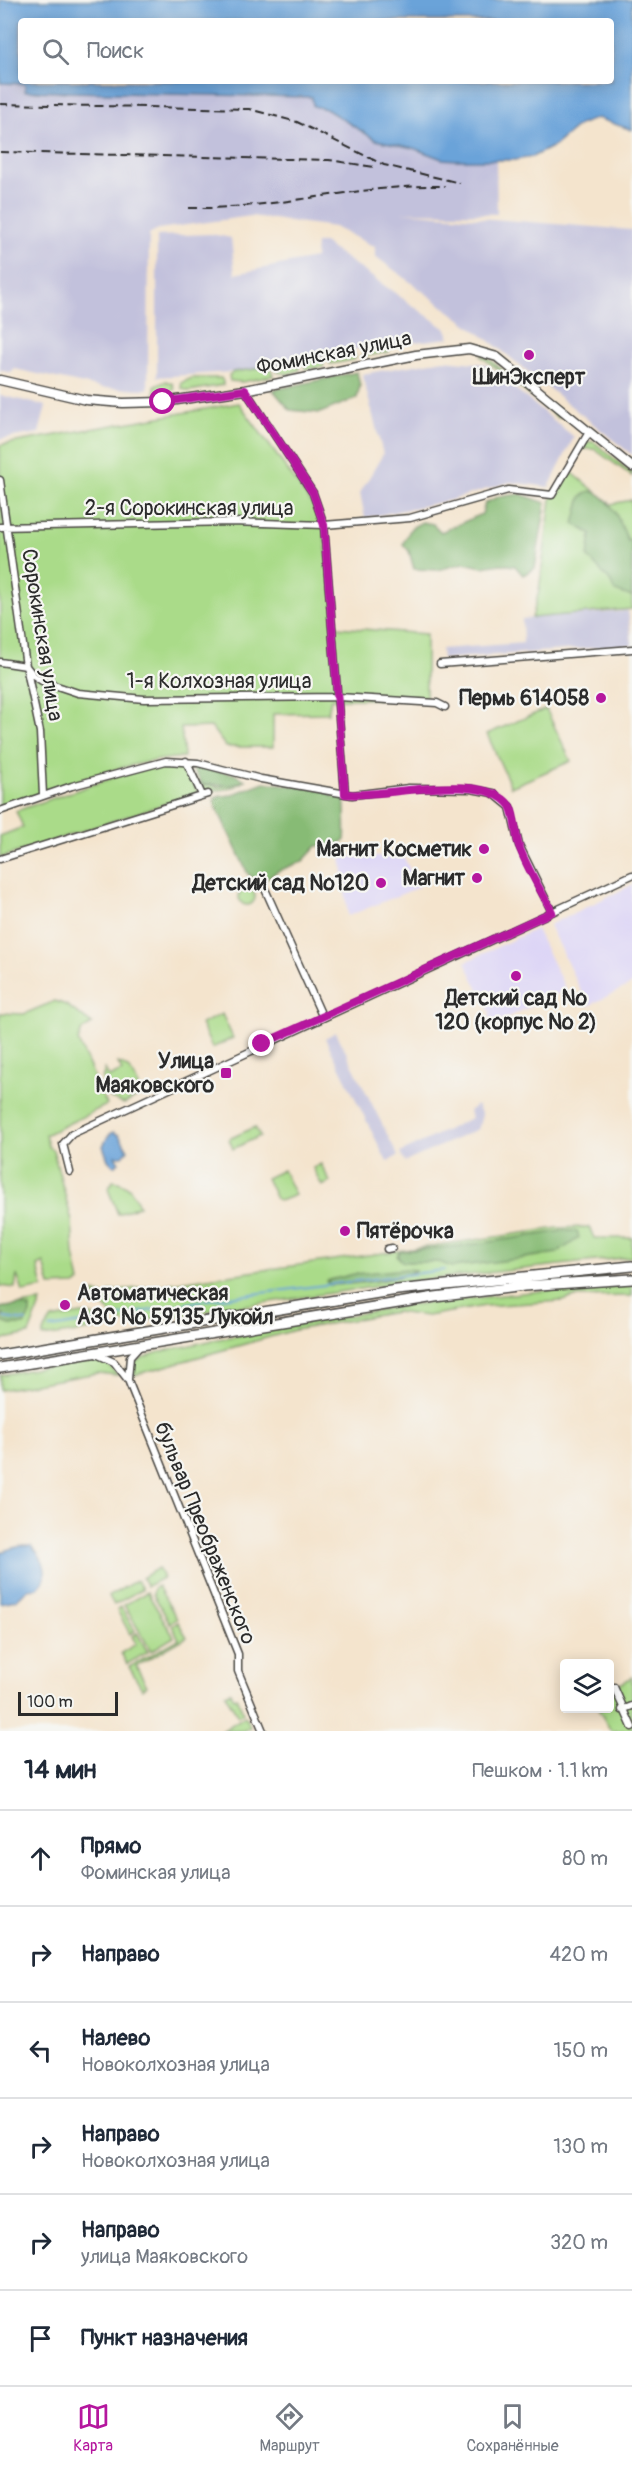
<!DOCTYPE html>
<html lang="ru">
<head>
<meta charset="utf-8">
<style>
	:root { --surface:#fff; --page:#f2f2f3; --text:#1f2937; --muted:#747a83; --line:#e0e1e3; --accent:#b5179e }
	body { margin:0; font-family:Pangolin,sans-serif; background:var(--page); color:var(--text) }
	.controls { position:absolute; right:18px; bottom:18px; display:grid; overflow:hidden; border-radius:6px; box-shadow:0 3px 15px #0003 }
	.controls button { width:54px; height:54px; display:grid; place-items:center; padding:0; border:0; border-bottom:2px solid var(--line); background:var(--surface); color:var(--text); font:30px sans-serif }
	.scale { position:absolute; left:18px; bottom:15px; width:100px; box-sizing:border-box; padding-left:6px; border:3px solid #2b2b2b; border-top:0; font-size:16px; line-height:21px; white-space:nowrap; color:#2b2b2b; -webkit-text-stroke:4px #f6f6f2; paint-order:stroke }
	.stop { position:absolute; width:18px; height:18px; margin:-14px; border:4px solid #b5179e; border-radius:50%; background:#fff }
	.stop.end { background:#b5179e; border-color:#fff; box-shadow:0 2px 6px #0008 }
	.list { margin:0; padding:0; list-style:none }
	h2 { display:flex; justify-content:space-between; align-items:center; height:78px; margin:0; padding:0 24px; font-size:26px }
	h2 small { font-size:20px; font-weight:400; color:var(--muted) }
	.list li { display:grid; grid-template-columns:39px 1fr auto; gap:18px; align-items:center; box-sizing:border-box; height:96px; padding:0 24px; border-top:2px solid var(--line) }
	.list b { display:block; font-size:22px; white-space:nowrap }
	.list p { margin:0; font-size:20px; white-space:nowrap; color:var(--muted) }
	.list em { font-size:20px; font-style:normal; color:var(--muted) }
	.icon { flex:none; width:33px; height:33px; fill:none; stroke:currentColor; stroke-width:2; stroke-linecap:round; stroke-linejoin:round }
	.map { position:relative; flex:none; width:632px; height:1731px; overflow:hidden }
	.search { position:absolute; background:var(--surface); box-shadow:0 3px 15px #0003; left:18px; right:18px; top:18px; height:66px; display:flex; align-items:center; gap:15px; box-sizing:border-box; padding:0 21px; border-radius:6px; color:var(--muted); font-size:22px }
	.sheet { height:654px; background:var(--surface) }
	nav { display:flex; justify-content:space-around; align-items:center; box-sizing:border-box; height:84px; border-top:2px solid var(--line); background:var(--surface); font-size:16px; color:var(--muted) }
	nav a { display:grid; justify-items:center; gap:3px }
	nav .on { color:var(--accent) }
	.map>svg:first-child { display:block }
	.built { fill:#ddd5f6 }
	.industrial { fill:#c2c1dc }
	.green { fill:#aadb89; stroke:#6a835a; stroke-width:1.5 }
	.forest { fill:#87bb75; stroke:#597350; stroke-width:1.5 }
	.water { fill:#6aa3d9; stroke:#4a6782; stroke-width:1.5; fill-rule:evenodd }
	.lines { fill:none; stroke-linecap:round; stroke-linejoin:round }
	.stream { stroke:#6aa3d9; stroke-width:2 }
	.street-casing { stroke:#494743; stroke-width:9 }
	.secondary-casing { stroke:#494743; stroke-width:11 }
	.primary-casing { stroke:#494743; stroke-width:12 }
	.street { stroke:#fff; stroke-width:6 }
	.secondary { stroke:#fff; stroke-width:8 }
	.primary { stroke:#fff; stroke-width:9 }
	.rail { stroke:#2b2b2b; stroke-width:2; stroke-dasharray:9 4.5; stroke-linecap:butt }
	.route { stroke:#b5179e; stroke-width:8 }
	.poi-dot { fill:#b5179e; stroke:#f6f6f2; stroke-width:2 }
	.labels { text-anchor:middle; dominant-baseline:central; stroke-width:4.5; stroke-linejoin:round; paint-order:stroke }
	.street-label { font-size:21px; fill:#2b2b2b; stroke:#f6f6f2 }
	.poi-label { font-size:21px; font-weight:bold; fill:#2b2b2b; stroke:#f6f6f2; text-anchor:end }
</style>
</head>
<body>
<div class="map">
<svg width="632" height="1731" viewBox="0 0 632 1731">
	<rect width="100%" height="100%" fill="#f6f6f2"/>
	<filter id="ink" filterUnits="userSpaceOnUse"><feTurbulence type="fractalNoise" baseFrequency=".0167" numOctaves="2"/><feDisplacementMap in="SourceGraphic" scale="12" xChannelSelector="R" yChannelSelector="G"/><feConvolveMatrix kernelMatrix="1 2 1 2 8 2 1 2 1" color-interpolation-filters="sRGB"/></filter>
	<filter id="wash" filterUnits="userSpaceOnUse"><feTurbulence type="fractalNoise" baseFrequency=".008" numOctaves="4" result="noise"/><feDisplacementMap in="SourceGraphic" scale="24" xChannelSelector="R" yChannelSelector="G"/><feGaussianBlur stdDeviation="1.35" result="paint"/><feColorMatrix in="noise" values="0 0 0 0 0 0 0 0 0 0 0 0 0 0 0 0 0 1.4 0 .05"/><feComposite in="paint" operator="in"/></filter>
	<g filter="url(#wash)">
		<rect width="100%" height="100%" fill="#f4e4cd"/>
		<!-- built -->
		<path class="built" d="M403,856L419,887L348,916L341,857Z
			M632,885V984L588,1006L549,925Z
			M536,929L566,990L493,1024L489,1015L491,1014L465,962Z"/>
		<!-- industrial -->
		<path class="industrial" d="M0,83L25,84V91L313,97V106L326,109L376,140L413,148L442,159L496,160L497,214L401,212L632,230V455L486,338L375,256V247L334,227L251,216L158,229L149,235L148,389L102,388L15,369L11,373L0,370Z
			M211,234L231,238L235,274L315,258L316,243H324L446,329L450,338L361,348L245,371L157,377V236Z
			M444,360L485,364L574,437L549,487L510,482L451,500L365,518L360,493L383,454L362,374Z
			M0,395L46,406L39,433L0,439Z
			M628,611L632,645L442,659L441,649L523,643L522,619Z
			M336,1032L398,1156L387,1162L325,1038Z
			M477,1105L482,1115L478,1129L405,1162L400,1153L471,1118L469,1111Z"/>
		<!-- green -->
		<path class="green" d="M389,347V352L361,357L365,350Z
			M351,352L356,357L354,360L330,364V356Z
			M484,355L558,414V418L481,356Z
			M318,357L324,359L323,367L305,369V361Z
			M293,362L298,363L300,370L288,374L277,372L279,365Z
			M262,368L271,369L273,376L242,382L230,381L229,375L233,372Z
			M192,378H221L223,382V385L189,391L182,389L181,383Z
			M166,381L173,384L174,390L155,394V386Z
			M239,403L322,518L337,627L426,634V699H331L328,713L273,714V747H226L211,727L181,728L184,757C121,762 59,787 0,808V445Z
			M586,442H594L632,473V476L594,449H582Z
			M570,471L611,504L632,500V609L532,618L539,591L551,499Z
			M546,709L571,761L511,787L487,734Z
			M185,766L198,793L0,858V836L23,827L16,811L144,767Z
			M244,781C236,789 214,792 203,790L199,783L219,787Z
			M239 897a8 8 0 1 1 16 0a8 8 0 1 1-16 0Z
			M55,1001L66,1005L92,1024L82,1030L78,1041L107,1105L45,1135L48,1146L53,1150L72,1221L74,1254L80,1282L75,1285L50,1286L44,1263L38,1266L43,1288L23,1292L17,1275L15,1288L0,1286V1013L24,1014Z
			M222,1014L233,1038L212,1048L201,1024Z
			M118,1063C131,1066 141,1084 138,1097L124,1104L111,1099L102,1079L105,1069L109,1077L122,1071Z
			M255,1127L260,1136L233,1149L229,1139Z
			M321,1164L330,1182L322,1186L313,1168Z
			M283,1170L295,1195L280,1201L276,1199L266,1178Z
			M113,1181C129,1183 134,1193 139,1206L118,1214L108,1189Z
			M589,1227L594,1238H632V1257L414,1281L126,1323L119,1321L93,1296L94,1292L107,1297L110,1292L558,1228Z
			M632,1285V1296L575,1297L562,1301L485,1306L427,1316L396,1312L295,1330L134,1375L132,1366C138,1352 195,1346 213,1340L408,1305L541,1291Z
			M41,1302L29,1334L0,1340V1308Z
			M82,1314L93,1316L106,1328L43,1337V1332L52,1319Z
			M89,1359L107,1363L118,1375L97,1373L0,1390V1375Z
			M158,1568L163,1578L147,1586L142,1578Z
			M137,1580L142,1589L114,1605L109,1596Z
			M158,1586L177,1619L170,1623L153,1594L154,1588Z
			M147,1592L174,1637L151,1651L124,1605Z
			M121,1607L135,1631L130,1634L117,1610Z
			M178,1622L187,1637L136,1666L147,1686L142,1689L129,1667L179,1639L172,1626Z
			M137,1633L148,1652L127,1664L121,1653L136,1644L132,1636Z
			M632,1677V1731H611L598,1709L610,1708V1690Z
			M230,1691L234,1698L237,1697L243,1713L238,1716L225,1694Z
			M245,1716L250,1727L243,1731H222Z"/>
		<!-- forest -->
		<path class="forest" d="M357,372L360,386L357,398L320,413L290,410L273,390Z
			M590,491C611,494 620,523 628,541L632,540V597L615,591L610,581L588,557L591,534L574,524L581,497Z
			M520,494L546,503L535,568L523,575L515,566L501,564L482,567L464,563L438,570L414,569L409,551L403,544L411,528L422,522L433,524L441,532L482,514L485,503L498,497Z
			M196,767L234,774L245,780C229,790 218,782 203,785L193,770Z
			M264,782L326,790L332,796L344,798C345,802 346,835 345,840L339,844L317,846L303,861L278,871L260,883L248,874L214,802L216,797L231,795Z
			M562,1231H577L579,1238L557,1253L518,1259L452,1267L439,1262H403L397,1256L400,1251L462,1246Z
			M407,1269L416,1270C396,1282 354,1284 330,1285L326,1281L354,1274Z
			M20,1305L30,1308V1314L24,1325H10L0,1321L4,1315H0V1308Z"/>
		<!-- water -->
		<path class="water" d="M0,0H632V130L597,118L579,125L554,146L532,157L515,160H457L442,159L413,148L376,140L326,109L313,106L312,97L25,91V84L0,83ZM21,21H611V81H21Z
			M113,1132L119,1135L128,1150L123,1156H115L119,1162L114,1166L108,1160L103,1146L108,1136Z
			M21,1546H31C43,1558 52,1574 38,1588L28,1589L16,1600L0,1603V1552Z"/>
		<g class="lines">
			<!-- stream -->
			<path class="stream" d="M120,1316L206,1300L444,1270
				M4,1318L26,1321
				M50,1328L96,1321"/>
		</g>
	</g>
	<g filter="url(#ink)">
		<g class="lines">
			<defs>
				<path id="street" d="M245,390L313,493L324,525L345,794
					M0,480L26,666L40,732L43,795
					M0,527L232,522L324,525L410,518L508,490L552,495L589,432
					M0,662L26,666L33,675L42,681L78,693L144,699L339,697L437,703L445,707
					M440,664L632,649
					M186,761L202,795
					M0,811L72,786L166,761L198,763L261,779L352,795L409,788L471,789L493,793L510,807L519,845L552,912
					M0,859L208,794
					M265,889L323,1018
					M70,1172L63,1144L72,1134L632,875
					M387,1249L392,1248
					M96,1354L114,1362L128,1380L238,1654V1671L263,1731
					M128,1379L130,1357L140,1346
					M614,1687L632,1727
					M622,1710L632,1706"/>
				<path id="secondary" d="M0,380L86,400L123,403L163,402L245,390L416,355L469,349L497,357L632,467"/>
				<path id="primary" d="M0,1355L397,1290L632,1266
					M0,1368L435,1297L524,1286L632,1279"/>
			</defs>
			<!-- street casing -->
			<use href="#street" class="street-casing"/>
			<!-- secondary casing -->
			<use href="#secondary" class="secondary-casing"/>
			<!-- primary casing -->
			<use href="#primary" class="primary-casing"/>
			<!-- street -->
			<use href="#street" class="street"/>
			<!-- secondary -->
			<use href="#secondary" class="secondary"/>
			<!-- primary -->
			<use href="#primary" class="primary"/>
			<!-- rail -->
			<path class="rail" d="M0,104L249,109L297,122L384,165L460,183
				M0,152L329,160L374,167
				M189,208C275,210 359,184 445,186"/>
		</g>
	</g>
	<g class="lines" filter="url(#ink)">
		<!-- route -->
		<path class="route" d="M163,402L245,390L313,493L324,525L345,794C383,799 483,769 510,806C516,816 515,835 519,846C527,869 541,890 552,912L262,1044"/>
	</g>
	<!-- markers -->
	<g class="poi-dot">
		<circle cx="529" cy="355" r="6"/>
		<circle cx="601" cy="698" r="6"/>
		<circle cx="484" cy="849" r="6"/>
		<circle cx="477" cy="878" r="6"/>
		<circle cx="381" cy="883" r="6"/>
		<circle cx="516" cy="976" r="6"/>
		<rect x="220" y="1067" width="12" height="12" rx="3"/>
		<circle cx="345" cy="1231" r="6"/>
		<circle cx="65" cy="1305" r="6"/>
	</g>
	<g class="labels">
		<!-- street labels -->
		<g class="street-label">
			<text transform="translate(334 353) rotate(-11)">Фоминская улица</text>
			<text x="189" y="508">2-я Сорокинская улица</text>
			<text transform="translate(42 635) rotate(81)">Сорокинская улица</text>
			<text x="219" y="681">1-я Колхозная улица</text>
			<text transform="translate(205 1533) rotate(68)">бульвар Преображенского</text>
		</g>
		<!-- poi labels -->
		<g class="poi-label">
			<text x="529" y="377" text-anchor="middle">ШинЭксперт</text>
			<text x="589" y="698">Пермь 614058</text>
			<text x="472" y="849">Магнит Косметик</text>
			<text x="465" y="878">Магнит</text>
			<text x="369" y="883">Детский сад №120</text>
			<text x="516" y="998" text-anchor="middle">Детский сад №<tspan x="516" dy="24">120 (корпус № 2)</tspan></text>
			<text x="214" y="1061">Улица<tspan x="214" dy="24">Маяковского</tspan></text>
			<text x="357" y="1231" text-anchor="start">Пятёрочка</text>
			<text x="77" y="1293" text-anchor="start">Автоматическая<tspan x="77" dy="24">АЗС № 59135 Лукойл</tspan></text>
		</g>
	</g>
</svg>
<div class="controls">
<button><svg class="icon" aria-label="layers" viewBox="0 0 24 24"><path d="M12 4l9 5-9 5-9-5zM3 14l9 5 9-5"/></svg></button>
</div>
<div class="scale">100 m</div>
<div class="stop" style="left:163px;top:402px"></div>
<div class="stop end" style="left:262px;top:1044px"></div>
<div class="search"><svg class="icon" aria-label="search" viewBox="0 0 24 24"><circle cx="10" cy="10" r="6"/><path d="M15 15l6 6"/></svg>Поиск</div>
</div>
<section class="sheet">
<h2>14 мин<small>Пешком · 1.1 km</small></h2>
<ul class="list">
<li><svg class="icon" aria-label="ahead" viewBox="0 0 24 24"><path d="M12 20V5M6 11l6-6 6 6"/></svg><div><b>Прямо</b><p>Фоминская улица</p></div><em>80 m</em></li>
<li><svg class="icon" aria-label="right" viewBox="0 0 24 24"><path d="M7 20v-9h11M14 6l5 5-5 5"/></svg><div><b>Направо</b></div><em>420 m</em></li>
<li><svg class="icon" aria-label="left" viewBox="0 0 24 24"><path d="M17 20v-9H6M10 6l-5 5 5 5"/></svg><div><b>Налево</b><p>Новоколхозная улица</p></div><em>150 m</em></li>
<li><svg class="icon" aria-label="right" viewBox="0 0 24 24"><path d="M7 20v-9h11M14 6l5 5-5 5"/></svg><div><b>Направо</b><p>Новоколхозная улица</p></div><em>130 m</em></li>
<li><svg class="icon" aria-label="right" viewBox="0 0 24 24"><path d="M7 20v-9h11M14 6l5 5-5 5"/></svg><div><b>Направо</b><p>улица Маяковского</p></div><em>320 m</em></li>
<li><svg class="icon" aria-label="arrive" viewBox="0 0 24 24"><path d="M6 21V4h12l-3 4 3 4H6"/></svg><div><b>Пункт назначения</b></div></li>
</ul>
</section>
<nav>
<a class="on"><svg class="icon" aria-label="map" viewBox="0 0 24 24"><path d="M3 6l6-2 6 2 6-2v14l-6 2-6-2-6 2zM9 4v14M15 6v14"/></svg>Карта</a>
<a><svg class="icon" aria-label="directions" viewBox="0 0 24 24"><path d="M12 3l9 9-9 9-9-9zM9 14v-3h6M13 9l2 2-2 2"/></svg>Маршрут</a>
<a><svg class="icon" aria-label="saved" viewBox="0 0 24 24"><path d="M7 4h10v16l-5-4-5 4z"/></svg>Сохранённые</a>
</nav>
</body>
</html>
